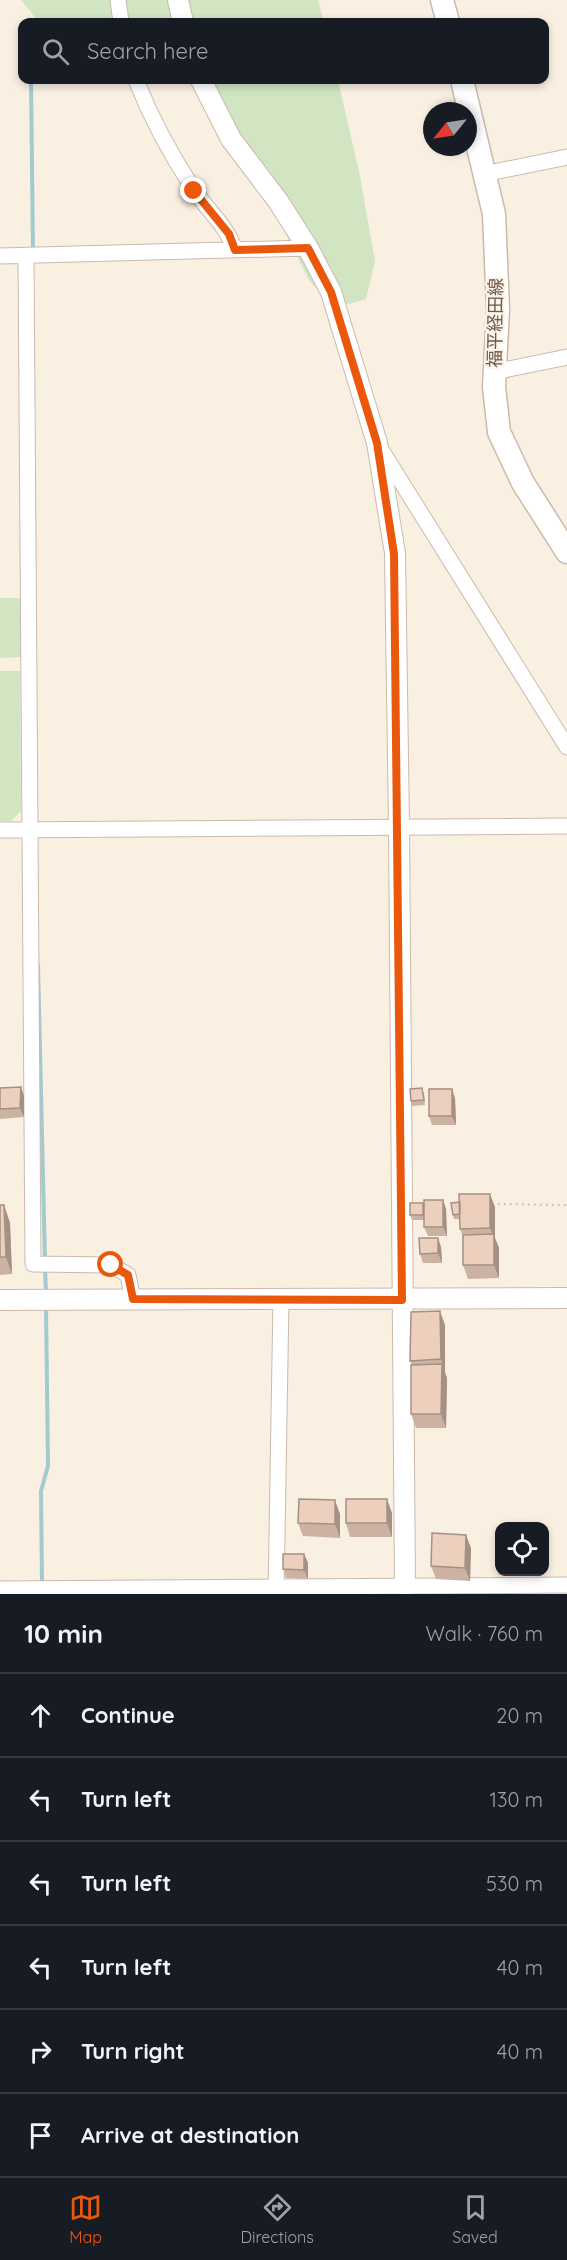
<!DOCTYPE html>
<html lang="en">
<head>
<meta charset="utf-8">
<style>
	:root { --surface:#171b24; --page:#20242c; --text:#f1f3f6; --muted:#9ea1a6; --line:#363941; --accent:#ea580c }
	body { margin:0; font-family:Quicksand,"Noto Sans JP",sans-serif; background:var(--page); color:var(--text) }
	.controls { position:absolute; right:18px; bottom:18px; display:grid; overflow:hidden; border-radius:12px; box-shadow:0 3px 9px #0003 }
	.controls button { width:54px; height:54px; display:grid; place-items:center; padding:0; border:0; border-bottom:2px solid var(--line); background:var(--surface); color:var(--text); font:30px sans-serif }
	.compass { position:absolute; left:423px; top:102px; width:54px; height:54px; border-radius:50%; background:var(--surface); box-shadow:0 3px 9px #0003; rotate:240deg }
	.stop { position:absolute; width:18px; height:18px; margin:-14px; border:4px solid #ea580c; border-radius:50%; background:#fff }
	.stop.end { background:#ea580c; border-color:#fff; box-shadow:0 2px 6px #0008 }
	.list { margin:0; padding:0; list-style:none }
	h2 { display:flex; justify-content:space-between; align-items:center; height:78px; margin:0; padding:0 24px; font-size:26px }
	h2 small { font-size:20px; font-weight:400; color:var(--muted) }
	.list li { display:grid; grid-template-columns:39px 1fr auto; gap:18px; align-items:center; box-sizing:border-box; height:84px; padding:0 24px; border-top:2px solid var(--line) }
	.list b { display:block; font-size:22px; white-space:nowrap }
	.list em { font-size:20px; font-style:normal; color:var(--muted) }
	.icon { flex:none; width:33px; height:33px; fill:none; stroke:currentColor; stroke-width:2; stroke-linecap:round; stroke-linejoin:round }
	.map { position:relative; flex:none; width:567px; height:1594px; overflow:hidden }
	.search { position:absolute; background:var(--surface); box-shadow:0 3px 9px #0003; left:18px; right:18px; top:18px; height:66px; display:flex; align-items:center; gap:15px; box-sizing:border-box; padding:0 21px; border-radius:12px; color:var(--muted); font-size:22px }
	.sheet { height:582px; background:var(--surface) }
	nav { display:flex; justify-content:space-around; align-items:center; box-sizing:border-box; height:84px; border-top:2px solid var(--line); background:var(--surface); font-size:16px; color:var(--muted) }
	nav a { display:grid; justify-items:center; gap:3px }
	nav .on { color:var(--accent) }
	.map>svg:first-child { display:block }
	.green { fill:#d1e5c3 }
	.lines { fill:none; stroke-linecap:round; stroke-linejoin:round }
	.stream { stroke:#a1cad1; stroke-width:4 }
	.minor-casing { stroke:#cbbaad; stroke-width:17 }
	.tertiary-casing { stroke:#cbbaad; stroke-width:22 }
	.secondary-casing { stroke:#cdb9ab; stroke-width:25 }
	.path { stroke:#d0b2a1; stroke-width:2; stroke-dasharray:1.5 4.5; stroke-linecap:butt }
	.minor { stroke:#fff; stroke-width:15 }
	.tertiary { stroke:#fff; stroke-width:20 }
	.secondary { stroke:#fff; stroke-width:22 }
	.wall { fill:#cbb2a3 }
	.shaded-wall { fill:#a59184 }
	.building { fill:#eccfbd; stroke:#a59184; stroke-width:1.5 }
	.route { stroke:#ea580c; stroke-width:8 }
	.labels { text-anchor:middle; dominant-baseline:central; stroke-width:4.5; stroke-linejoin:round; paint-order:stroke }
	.street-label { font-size:18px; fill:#6e574c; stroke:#fdf4e8 }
</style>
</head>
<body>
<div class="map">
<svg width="567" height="1594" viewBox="0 0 567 1594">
	<rect width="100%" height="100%" fill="#f9f0e2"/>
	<!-- green -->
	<path class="green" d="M21,0H318L324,22H39Z
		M193,80H338L360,176L375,261L366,299L345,305L331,304L309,280L254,171Z
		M0,598H21L22,657L0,658Z
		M0,671H20L21,811L11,821H0Z"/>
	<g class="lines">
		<!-- stream -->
		<path class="stream" d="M31,80L33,253
			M38,965L45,1261
			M45,1268L46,1294
			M42,1584L41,1491L48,1466L46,1307"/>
		<defs>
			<path id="minor" d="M118,0L121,22
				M136,80C151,118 171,155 194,190C208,211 227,226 235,250
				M484,174L567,157
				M0,256L308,248
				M26,256L33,1264L111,1265L128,1275L133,1299
				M494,372L567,357
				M380,448L567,747
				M0,830L567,826
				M0,1589L567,1585
				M276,1594L281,1299"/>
			<path id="tertiary" d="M178,0L183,22
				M201,80L231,139L278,201L308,248L331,292L377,443L395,553L399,826L405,1585
				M0,1300L567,1298"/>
			<path id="secondary" d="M442,0L448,22
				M462,80L494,214L498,309L494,387L499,432L523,483L567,552"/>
		</defs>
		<!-- minor casing -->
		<use href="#minor" class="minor-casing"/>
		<!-- tertiary casing -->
		<use href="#tertiary" class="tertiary-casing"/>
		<!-- secondary casing -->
		<use href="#secondary" class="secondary-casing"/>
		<!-- path -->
		<path class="path" d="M492,1204L567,1205"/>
		<!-- minor -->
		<use href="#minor" class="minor"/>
		<!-- tertiary -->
		<use href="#tertiary" class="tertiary"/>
		<!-- secondary -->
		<use href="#secondary" class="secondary"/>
	</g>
	<!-- wall -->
	<path class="wall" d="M21,1087L24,1096V1117L0,1119V1088Z
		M424,1092L425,1105L412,1106L411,1101Z
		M455,1098L456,1125H432L429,1116Z
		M443,1200L446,1209L447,1236H428L424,1227V1220H412L410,1215L424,1206Z
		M0,1205H4L10,1223L12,1274L0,1275Z
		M495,1207V1238L499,1248V1278L468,1279L463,1265V1236L460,1229V1219H454L453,1215Z
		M438,1238L441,1247L442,1263H423L420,1254Z
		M445,1325V1373L447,1378L446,1428H416L411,1414L412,1365L410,1361Z
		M392,1513V1537H350L346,1523Z
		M340,1514V1538L303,1536L298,1523Z
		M500,1539V1572H522V1576L499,1575L496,1566Z
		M471,1548L470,1581L436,1579L431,1566Z
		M304,1554L308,1563V1579L286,1578L283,1569Z"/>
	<!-- shaded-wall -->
	<path class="shaded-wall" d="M21,1087L24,1096V1117L20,1108Z
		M452,1089L455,1098L456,1125L452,1116Z
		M490,1194L495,1207V1238L499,1248V1278L494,1265V1238L490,1228Z
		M443,1200L446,1209L447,1236L443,1227Z
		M4,1205L10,1223L12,1274L6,1257Z
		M438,1238L441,1247L442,1263L438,1253Z
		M440,1311L445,1325V1373L441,1359Z
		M442,1364L447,1378L446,1428L441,1414Z
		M387,1499L392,1513V1537L387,1523Z
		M335,1500L340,1514V1538L335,1524Z
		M466,1535L471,1548L470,1581L465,1568Z
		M304,1554L308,1563V1579L304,1570Z"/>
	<!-- building -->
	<path class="building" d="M21,1087L20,1108L0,1109V1088Z
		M422,1088L424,1100L411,1101L410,1089Z
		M429,1089H452V1116H429Z
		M459,1194H490V1228L460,1229Z
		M424,1200H443V1227H424Z
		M460,1202V1214L453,1215L451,1203Z
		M410,1203H423V1215H410Z
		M0,1205H4L6,1257H0Z
		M494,1234V1265H463V1235Z
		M419,1238H438V1253L420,1254Z
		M440,1311L441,1359L410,1361L411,1312Z
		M442,1364L441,1414H411V1365Z
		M299,1499L335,1500V1524L298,1523Z
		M346,1499H387V1523H346Z
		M432,1533L466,1535L465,1568L431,1566Z
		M496,1539H500V1566H496Z
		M283,1554H304V1570L283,1569Z"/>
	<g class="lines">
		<!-- route -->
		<path class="route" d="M111,1265L128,1275L133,1299L402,1300L394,554L377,443L331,292L308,248L235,250L229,234L194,191"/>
	</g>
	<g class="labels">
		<!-- street labels -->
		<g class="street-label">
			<text transform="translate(495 323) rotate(-89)">福平経田線</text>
		</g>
	</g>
</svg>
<div class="controls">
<button><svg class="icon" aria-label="locate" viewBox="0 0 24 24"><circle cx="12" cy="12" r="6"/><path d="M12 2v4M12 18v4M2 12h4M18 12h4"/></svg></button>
</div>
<svg class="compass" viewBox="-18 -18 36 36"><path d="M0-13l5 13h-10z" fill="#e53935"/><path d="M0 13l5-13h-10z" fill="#9ea1a6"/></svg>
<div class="stop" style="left:111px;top:1265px"></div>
<div class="stop end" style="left:194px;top:191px"></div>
<div class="search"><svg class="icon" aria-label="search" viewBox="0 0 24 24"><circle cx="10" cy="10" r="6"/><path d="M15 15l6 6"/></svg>Search here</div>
</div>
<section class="sheet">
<h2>10 min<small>Walk · 760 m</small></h2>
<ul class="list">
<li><svg class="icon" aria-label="ahead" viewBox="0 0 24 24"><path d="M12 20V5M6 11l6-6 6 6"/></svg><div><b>Continue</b></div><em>20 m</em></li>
<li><svg class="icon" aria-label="left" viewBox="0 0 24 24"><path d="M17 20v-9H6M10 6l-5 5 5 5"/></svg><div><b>Turn left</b></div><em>130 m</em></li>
<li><svg class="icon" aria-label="left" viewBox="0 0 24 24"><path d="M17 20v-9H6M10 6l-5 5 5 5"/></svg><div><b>Turn left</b></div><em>530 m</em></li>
<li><svg class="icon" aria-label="left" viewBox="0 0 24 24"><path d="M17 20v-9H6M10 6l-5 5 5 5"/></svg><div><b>Turn left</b></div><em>40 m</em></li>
<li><svg class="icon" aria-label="right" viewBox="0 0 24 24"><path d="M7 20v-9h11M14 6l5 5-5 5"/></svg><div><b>Turn right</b></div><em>40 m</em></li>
<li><svg class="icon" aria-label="arrive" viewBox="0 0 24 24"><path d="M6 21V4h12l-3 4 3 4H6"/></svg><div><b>Arrive at destination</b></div></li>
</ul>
</section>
<nav>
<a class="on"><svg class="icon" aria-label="map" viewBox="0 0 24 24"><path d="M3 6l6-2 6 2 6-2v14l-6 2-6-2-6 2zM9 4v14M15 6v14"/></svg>Map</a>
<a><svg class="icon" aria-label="directions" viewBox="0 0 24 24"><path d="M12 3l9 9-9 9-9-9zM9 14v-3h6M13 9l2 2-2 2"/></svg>Directions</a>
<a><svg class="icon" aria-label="saved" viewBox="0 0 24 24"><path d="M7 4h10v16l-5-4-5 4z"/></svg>Saved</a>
</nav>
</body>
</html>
